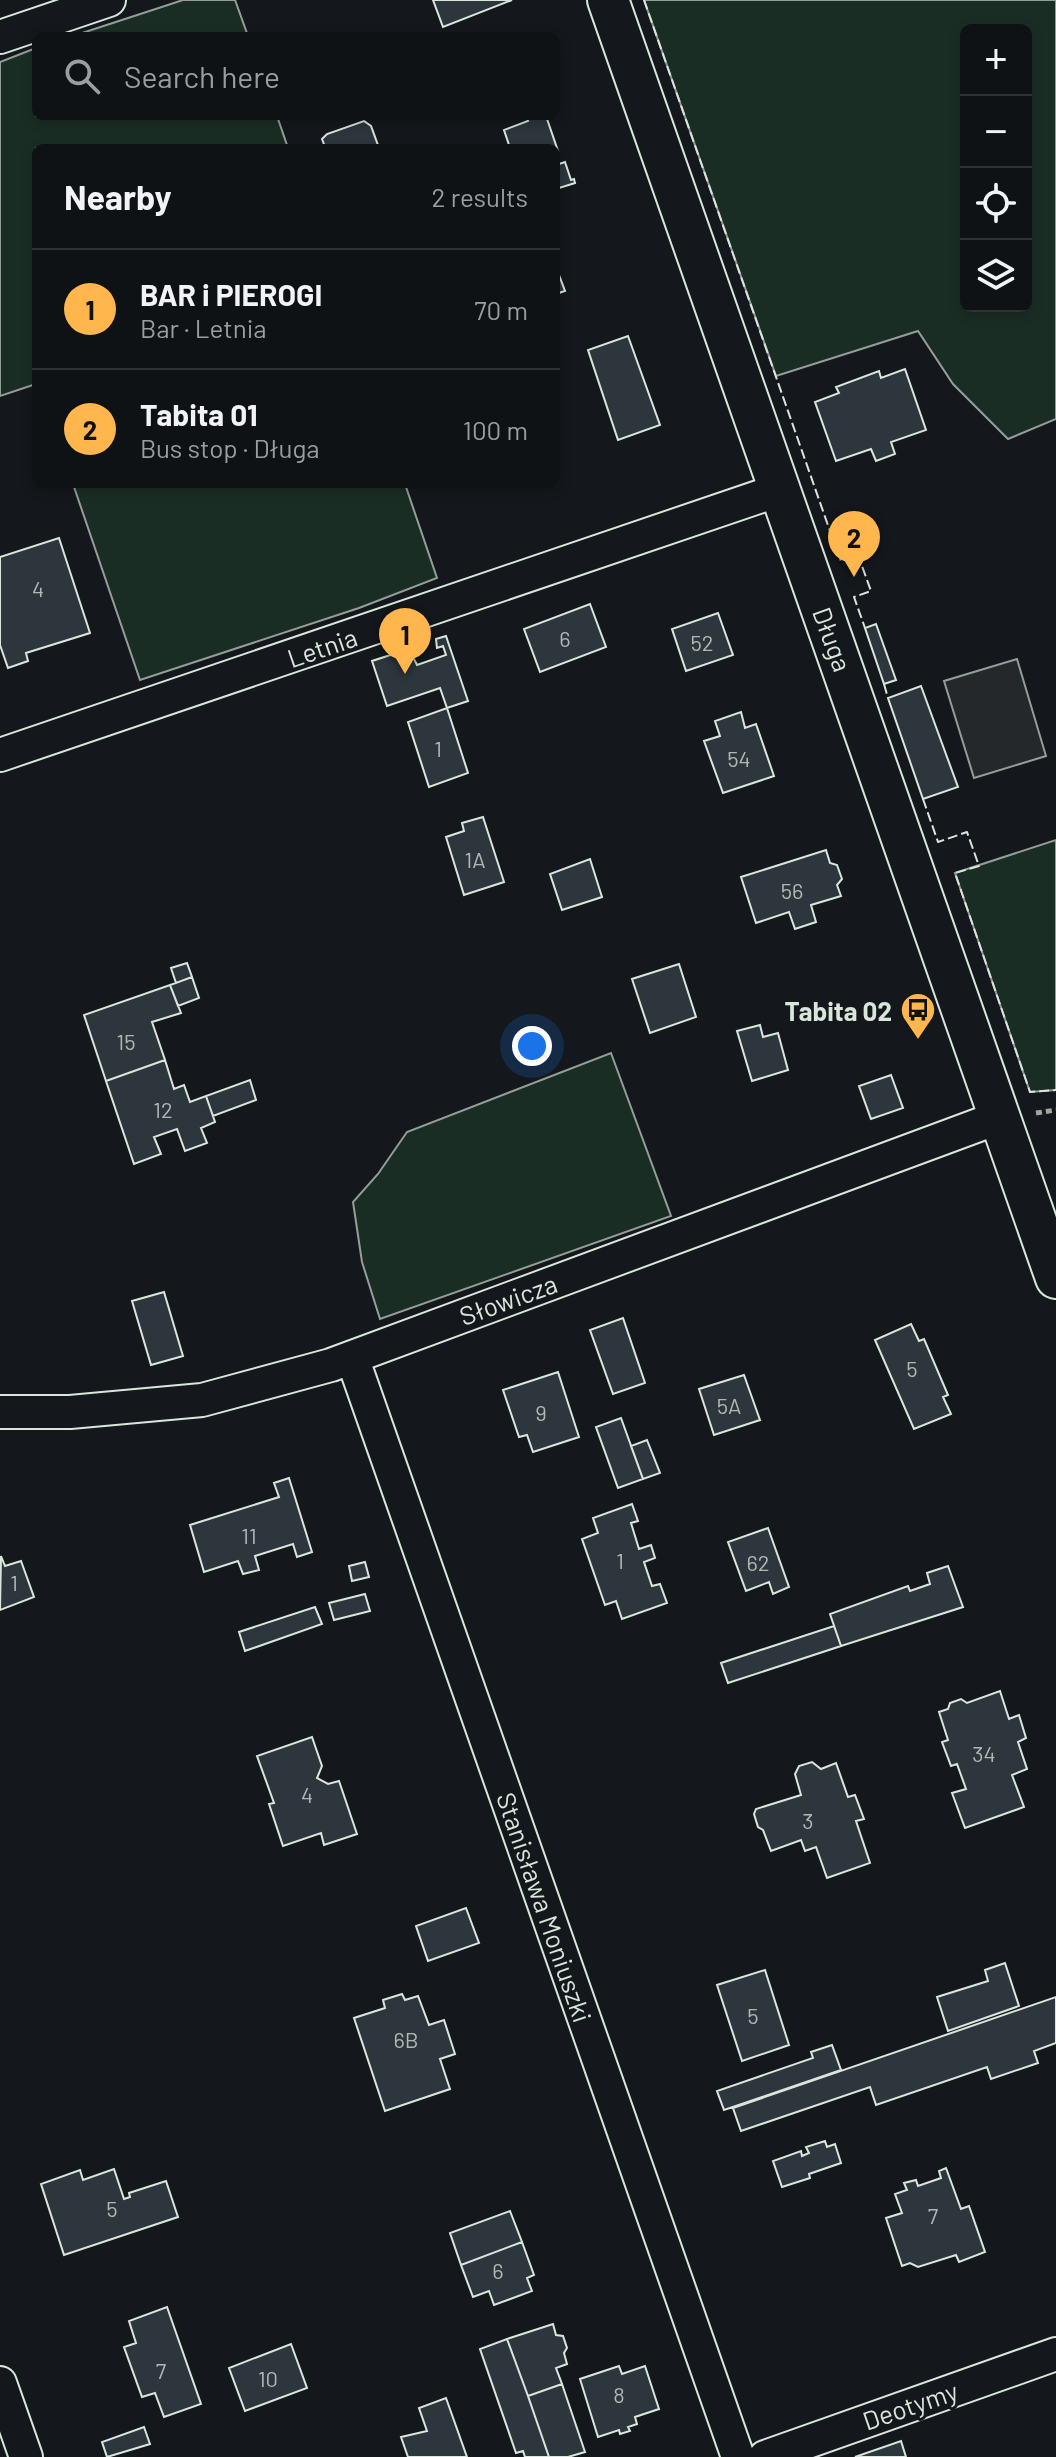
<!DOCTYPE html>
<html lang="en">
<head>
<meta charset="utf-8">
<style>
	:root { --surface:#0f1215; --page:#1d2022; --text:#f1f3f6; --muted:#9b9ea0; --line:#2f3234; --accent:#ffb74d }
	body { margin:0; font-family:Barlow,sans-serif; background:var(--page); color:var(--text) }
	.controls { position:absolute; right:24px; top:24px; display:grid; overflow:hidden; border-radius:12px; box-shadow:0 4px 12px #0003 }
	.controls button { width:72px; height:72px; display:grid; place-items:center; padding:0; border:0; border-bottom:2px solid var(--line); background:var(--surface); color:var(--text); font:40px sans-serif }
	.you { position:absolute; left:532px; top:1046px; width:28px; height:28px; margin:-20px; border:6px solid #fff; border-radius:50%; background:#1a73e8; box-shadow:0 0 0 12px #1a73e833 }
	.badge { display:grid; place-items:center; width:52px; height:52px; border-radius:50%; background:var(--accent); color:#111; font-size:26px; font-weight:700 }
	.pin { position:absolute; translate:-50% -66px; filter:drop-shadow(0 2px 4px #0008) }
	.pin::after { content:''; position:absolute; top:42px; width:28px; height:24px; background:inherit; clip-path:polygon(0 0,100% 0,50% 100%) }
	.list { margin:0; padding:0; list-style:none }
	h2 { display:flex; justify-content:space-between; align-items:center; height:104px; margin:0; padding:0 32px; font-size:34px }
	h2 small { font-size:26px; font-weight:400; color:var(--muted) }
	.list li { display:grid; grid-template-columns:52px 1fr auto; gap:24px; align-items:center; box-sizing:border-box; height:120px; padding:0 32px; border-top:2px solid var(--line) }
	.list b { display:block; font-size:30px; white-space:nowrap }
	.list p { margin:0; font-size:26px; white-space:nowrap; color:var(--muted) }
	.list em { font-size:26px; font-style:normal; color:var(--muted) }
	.icon { flex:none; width:44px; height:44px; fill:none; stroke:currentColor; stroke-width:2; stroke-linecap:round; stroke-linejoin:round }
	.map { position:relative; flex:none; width:1056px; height:2457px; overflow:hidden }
	.search { position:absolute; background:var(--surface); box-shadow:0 4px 12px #0003; left:32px; top:32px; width:528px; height:88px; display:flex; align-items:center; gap:20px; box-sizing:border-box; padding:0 28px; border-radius:12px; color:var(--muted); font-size:30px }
	.panel { position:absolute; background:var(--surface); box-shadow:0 4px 12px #0003; left:32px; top:144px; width:528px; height:344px; border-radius:12px }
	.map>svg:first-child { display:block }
	.green { fill:#1a2d24; stroke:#939e99; stroke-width:2; fill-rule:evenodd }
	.parking { fill:#24282b; stroke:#939e99; stroke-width:2 }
	.building { fill:#2c363c; stroke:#d8e6dc; stroke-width:2 }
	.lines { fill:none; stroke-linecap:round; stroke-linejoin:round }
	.minor-casing { stroke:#d8e6dc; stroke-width:36 }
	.tertiary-casing { stroke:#d8e6dc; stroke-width:44 }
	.path { stroke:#9da8a2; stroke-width:5; stroke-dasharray:6 4; stroke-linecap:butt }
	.minor { stroke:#14181c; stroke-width:32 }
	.tertiary { stroke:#14181c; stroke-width:40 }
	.fence { stroke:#d8e6dc; stroke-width:2; stroke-dasharray:10 4; stroke-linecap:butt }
	.labels { text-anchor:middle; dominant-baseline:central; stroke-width:6; stroke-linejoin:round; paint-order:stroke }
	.number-label { font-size:22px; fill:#adbab4 }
	.street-label { font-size:26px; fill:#d8e6dc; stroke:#14181c }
	.poi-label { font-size:26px; font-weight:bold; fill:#d8e6dc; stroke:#14181c; text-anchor:end }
</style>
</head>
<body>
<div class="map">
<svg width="1056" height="2457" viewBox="0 0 1056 2457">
	<rect width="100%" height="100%" fill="#14181c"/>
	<!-- green -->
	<path class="green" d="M183,0H235L248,36H73Z
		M644,0H1056V419L1008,439L953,384L918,331L776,376ZM966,30H1026V306H966Z
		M36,48V116H277L288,148H36V384L0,396V62Z
		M73,484H405L437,578L359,608L140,680Z
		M1056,840V1090L1030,1092L955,873Z
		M611,1053L671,1216L380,1319L362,1262L353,1202L378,1174L407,1132Z"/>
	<!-- parking -->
	<path class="parking" d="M1017,659L1046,756L974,778L944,681Z"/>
	<!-- building -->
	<path class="building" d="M433,0H512L443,27Z
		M526,116H546L558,151L556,152V148H510L504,130L528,121Z
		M364,121L371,126L379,148H321L325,147L322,139L327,134Z
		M556,157L559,164L565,162L571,180L574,179L575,183L556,189Z
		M559,275L565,291L556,294V276Z
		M628,336L660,425L618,440L588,350Z
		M905,369L926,430L891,442L895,454L876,461L871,449L836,461L815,402L839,393L836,387L879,371L881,378Z
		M851,524L857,546L843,551L836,530Z
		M59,538L90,633L26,653L28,661L8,668L0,645V557Z
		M590,604L606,647L540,672L524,629Z
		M718,613L733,655L686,671L672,629Z
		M876,624L896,680L884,684L865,628Z
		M446,636L468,701L447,708L440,688L387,706L372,661L409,649L417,665L446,655L443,646L437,648L436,639Z
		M921,686L958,787L923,799L888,698Z
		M447,708L468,773L429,787L408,722Z
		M741,712L745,728L756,724L774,776L723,793L704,741L720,736L715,721Z
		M483,817L504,882L464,895L446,837L464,831L462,823Z
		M826,850L830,863L837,865L842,879L837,885L841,896L811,905L816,922L795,929L789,912L756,923L741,877Z
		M590,859L602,897L562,910L550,874Z
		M187,963L192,977L176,983L171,968Z
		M679,964L696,1017L650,1033L632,979Z
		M192,977L199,998L178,1006L170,985Z
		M170,985L181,1013L152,1022L165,1060L106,1081L84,1015Z
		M760,1025L763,1037L778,1033L788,1070L752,1081L737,1031Z
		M165,1060L174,1089L184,1085L190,1102L206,1096L215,1122L201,1128L207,1143L185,1151L177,1129L154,1137L161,1154L134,1164L106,1081Z
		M891,1075L903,1108L871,1119L859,1086Z
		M250,1080L256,1100L213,1116L206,1096Z
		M164,1292L183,1356L151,1365L132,1301Z
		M623,1318L645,1383L613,1394L590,1330Z
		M911,1324L919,1341L924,1339L948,1395L943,1397L951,1414L914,1429L875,1340Z
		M558,1372L579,1437L533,1452L527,1435L519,1437L503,1390Z
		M744,1375L760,1420L714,1435L699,1389Z
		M621,1418L643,1479L618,1488L596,1427Z
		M647,1440L660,1473L643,1479L631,1446Z
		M289,1478L312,1552L297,1557L293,1544L255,1556L259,1570L243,1574L238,1561L204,1572L190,1525L279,1497L274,1483Z
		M632,1504L638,1521L631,1523L639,1549L651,1545L655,1558L644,1562L652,1586L660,1584L667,1603L622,1619L616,1601L605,1605L582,1539L598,1533L593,1518Z
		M768,1528L789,1587L773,1594L769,1582L746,1591L728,1542Z
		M1,1556L5,1566L21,1561L34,1597L0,1610Z
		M365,1562L369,1577L352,1581L349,1566Z
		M948,1566L963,1607L841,1646L830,1614L908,1586L910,1591L930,1584L927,1573Z
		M365,1594L370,1611L334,1620L329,1603Z
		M315,1607L322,1624L245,1651L239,1632Z
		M834,1626L841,1646L728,1683L721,1663Z
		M1000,1691L1009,1719L1019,1715L1026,1738L1018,1742L1027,1769L1012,1775L1024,1807L965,1828L952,1793L966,1789L957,1764L951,1766L942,1742L948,1740L939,1712L948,1709L950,1703L961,1699L967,1703Z
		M312,1737L322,1766L317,1778L328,1784L339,1781L357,1834L324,1845L321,1833L283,1846L269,1804L274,1803L257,1756Z
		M812,1762L821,1769L836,1763L848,1797L855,1795L864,1819L856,1821L870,1863L827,1878L816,1847L805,1851L801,1840L771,1851L763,1830L758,1827L754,1814L756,1809L801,1795L795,1774L799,1766Z
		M466,1908L479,1943L428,1961L416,1926Z
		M1005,1963L1019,2006L948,2031L937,1997L988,1981L985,1970Z
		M765,1970L789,2045L742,2061L717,1985Z
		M402,1994L405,2000L418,1996L429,2025L444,2020L455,2054L440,2059L450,2089L385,2111L354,2018L385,2008L383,2000Z
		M1056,1997V2043L1034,2051L1038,2063L991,2079L987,2067L876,2105L870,2087L741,2131L733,2108Z
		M832,2045L841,2070L724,2110L717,2091L813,2058L811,2052Z
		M825,2141L827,2147L835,2144L841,2163L809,2174L810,2178L782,2187L773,2161L801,2151L802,2156L809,2153L806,2147Z
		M946,2168L961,2209L969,2206L985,2252L959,2262L956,2255L918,2267L910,2263L902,2266L886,2218L902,2213L895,2194L907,2190L904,2183L916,2180L918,2186L941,2178L939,2171Z
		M114,2169L124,2199L130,2197L129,2193L166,2181L178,2217L64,2255L41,2184L80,2170L83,2180Z
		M510,2211L522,2242L461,2265L450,2233Z
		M522,2242L534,2275L527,2278L532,2291L494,2305L489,2291L473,2297L461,2265Z
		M167,2307L201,2404L164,2417L155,2393L142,2397L124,2347L136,2343L129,2321Z
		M553,2324L556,2335L563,2336L567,2348L564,2353L567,2364L556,2368L562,2384L528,2396L507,2339Z
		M507,2339L528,2396L549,2457H525L523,2451L516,2453L480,2349Z
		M291,2344L307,2388L245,2411L229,2368Z
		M619,2366L622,2374L645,2366L659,2409L635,2417L637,2424L628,2427L630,2431L620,2434L619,2430L598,2437L580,2379Z
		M562,2384L585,2452L568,2457H549L528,2396Z
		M446,2398L467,2457H408L401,2437L427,2431L419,2408Z
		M144,2427L150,2444L107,2457L102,2442Z
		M901,2441L906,2457H855Z"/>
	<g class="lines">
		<defs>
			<path id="minor" d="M0,37L109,0
				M0,755L779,490
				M352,1357L738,2457
				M0,1412H70L202,1400L331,1365L1000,1117
				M0,2383L26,2457
				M765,2457L1056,2354"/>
			<path id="tertiary" d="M608,0L1056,1278"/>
		</defs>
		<!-- minor casing -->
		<use href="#minor" class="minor-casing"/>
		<!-- tertiary casing -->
		<use href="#tertiary" class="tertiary-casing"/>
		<!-- path -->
		<path class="path" d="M1036,1113L1056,1110"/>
		<!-- minor -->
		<use href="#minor" class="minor"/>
		<!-- tertiary -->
		<use href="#tertiary" class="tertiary"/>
		<!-- fence -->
		<path class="fence" d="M644,0L830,531L836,530
			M843,551L840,561L858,555L871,591L854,597L865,628
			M884,684L888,698
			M923,799L938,842L967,832L979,866L955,873L1030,1092L1056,1090"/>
	</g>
	<!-- icons -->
	<defs>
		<symbol id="bus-pin" viewBox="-11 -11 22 30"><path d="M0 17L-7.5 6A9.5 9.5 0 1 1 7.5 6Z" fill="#ffb74d" stroke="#14181c"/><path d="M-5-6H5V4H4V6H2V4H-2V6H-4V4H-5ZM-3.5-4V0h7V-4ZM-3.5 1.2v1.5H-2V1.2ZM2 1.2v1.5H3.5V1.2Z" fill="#111"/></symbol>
	</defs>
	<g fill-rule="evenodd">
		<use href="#bus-pin" x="898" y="990" width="40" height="54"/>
	</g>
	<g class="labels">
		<!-- number labels -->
		<g class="number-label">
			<text x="38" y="588">4</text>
			<text x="565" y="638">6</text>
			<text x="702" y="642">52</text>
			<text x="438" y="748">1</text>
			<text x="739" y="758">54</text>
			<text x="475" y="859">1A</text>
			<text x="792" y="890">56</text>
			<text x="126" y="1041">15</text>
			<text x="163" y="1109">12</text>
			<text x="912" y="1368">5</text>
			<text x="729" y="1405">5A</text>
			<text x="541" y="1412">9</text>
			<text x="249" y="1535">11</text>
			<text x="620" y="1560">1</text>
			<text x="758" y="1562">62</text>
			<text x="14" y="1582">1</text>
			<text x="984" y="1753">34</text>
			<text x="307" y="1794">4</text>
			<text x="808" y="1820">3</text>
			<text x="753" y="2015">5</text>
			<text x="406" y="2039">6B</text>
			<text x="112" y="2208">5</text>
			<text x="933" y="2215">7</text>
			<text x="498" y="2270">6</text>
			<text x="161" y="2370">7</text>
			<text x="268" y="2378">10</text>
			<text x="619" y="2394">8</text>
		</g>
		<!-- street labels -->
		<g class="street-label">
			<text transform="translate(833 639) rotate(70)">Długa</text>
			<text transform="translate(322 647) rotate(-19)">Letnia</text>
			<text transform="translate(508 1299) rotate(-20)">Słowicza</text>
			<text transform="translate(545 1907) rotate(71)">Stanisława Moniuszki</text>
			<text transform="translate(910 2405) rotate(-19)">Deotymy</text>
		</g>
		<!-- poi labels -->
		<g class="poi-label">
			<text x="892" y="1010">Tabita 02</text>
		</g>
	</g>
</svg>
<div class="controls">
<button>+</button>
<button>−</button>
<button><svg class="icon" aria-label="locate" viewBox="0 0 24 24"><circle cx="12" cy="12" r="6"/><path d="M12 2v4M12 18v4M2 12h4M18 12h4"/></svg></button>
<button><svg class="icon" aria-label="layers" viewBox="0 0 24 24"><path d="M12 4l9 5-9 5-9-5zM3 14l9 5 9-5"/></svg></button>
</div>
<div class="you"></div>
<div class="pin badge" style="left:405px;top:674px">1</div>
<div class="pin badge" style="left:854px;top:577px">2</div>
<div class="search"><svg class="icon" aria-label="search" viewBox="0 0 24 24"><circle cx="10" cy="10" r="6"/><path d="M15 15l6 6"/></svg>Search here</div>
<section class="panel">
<h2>Nearby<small>2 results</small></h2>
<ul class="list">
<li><span class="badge">1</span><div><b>BAR i PIEROGI</b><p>Bar · Letnia</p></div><em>70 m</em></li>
<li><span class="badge">2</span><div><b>Tabita 01</b><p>Bus stop · Długa</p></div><em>100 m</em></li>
</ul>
</section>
</div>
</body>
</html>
